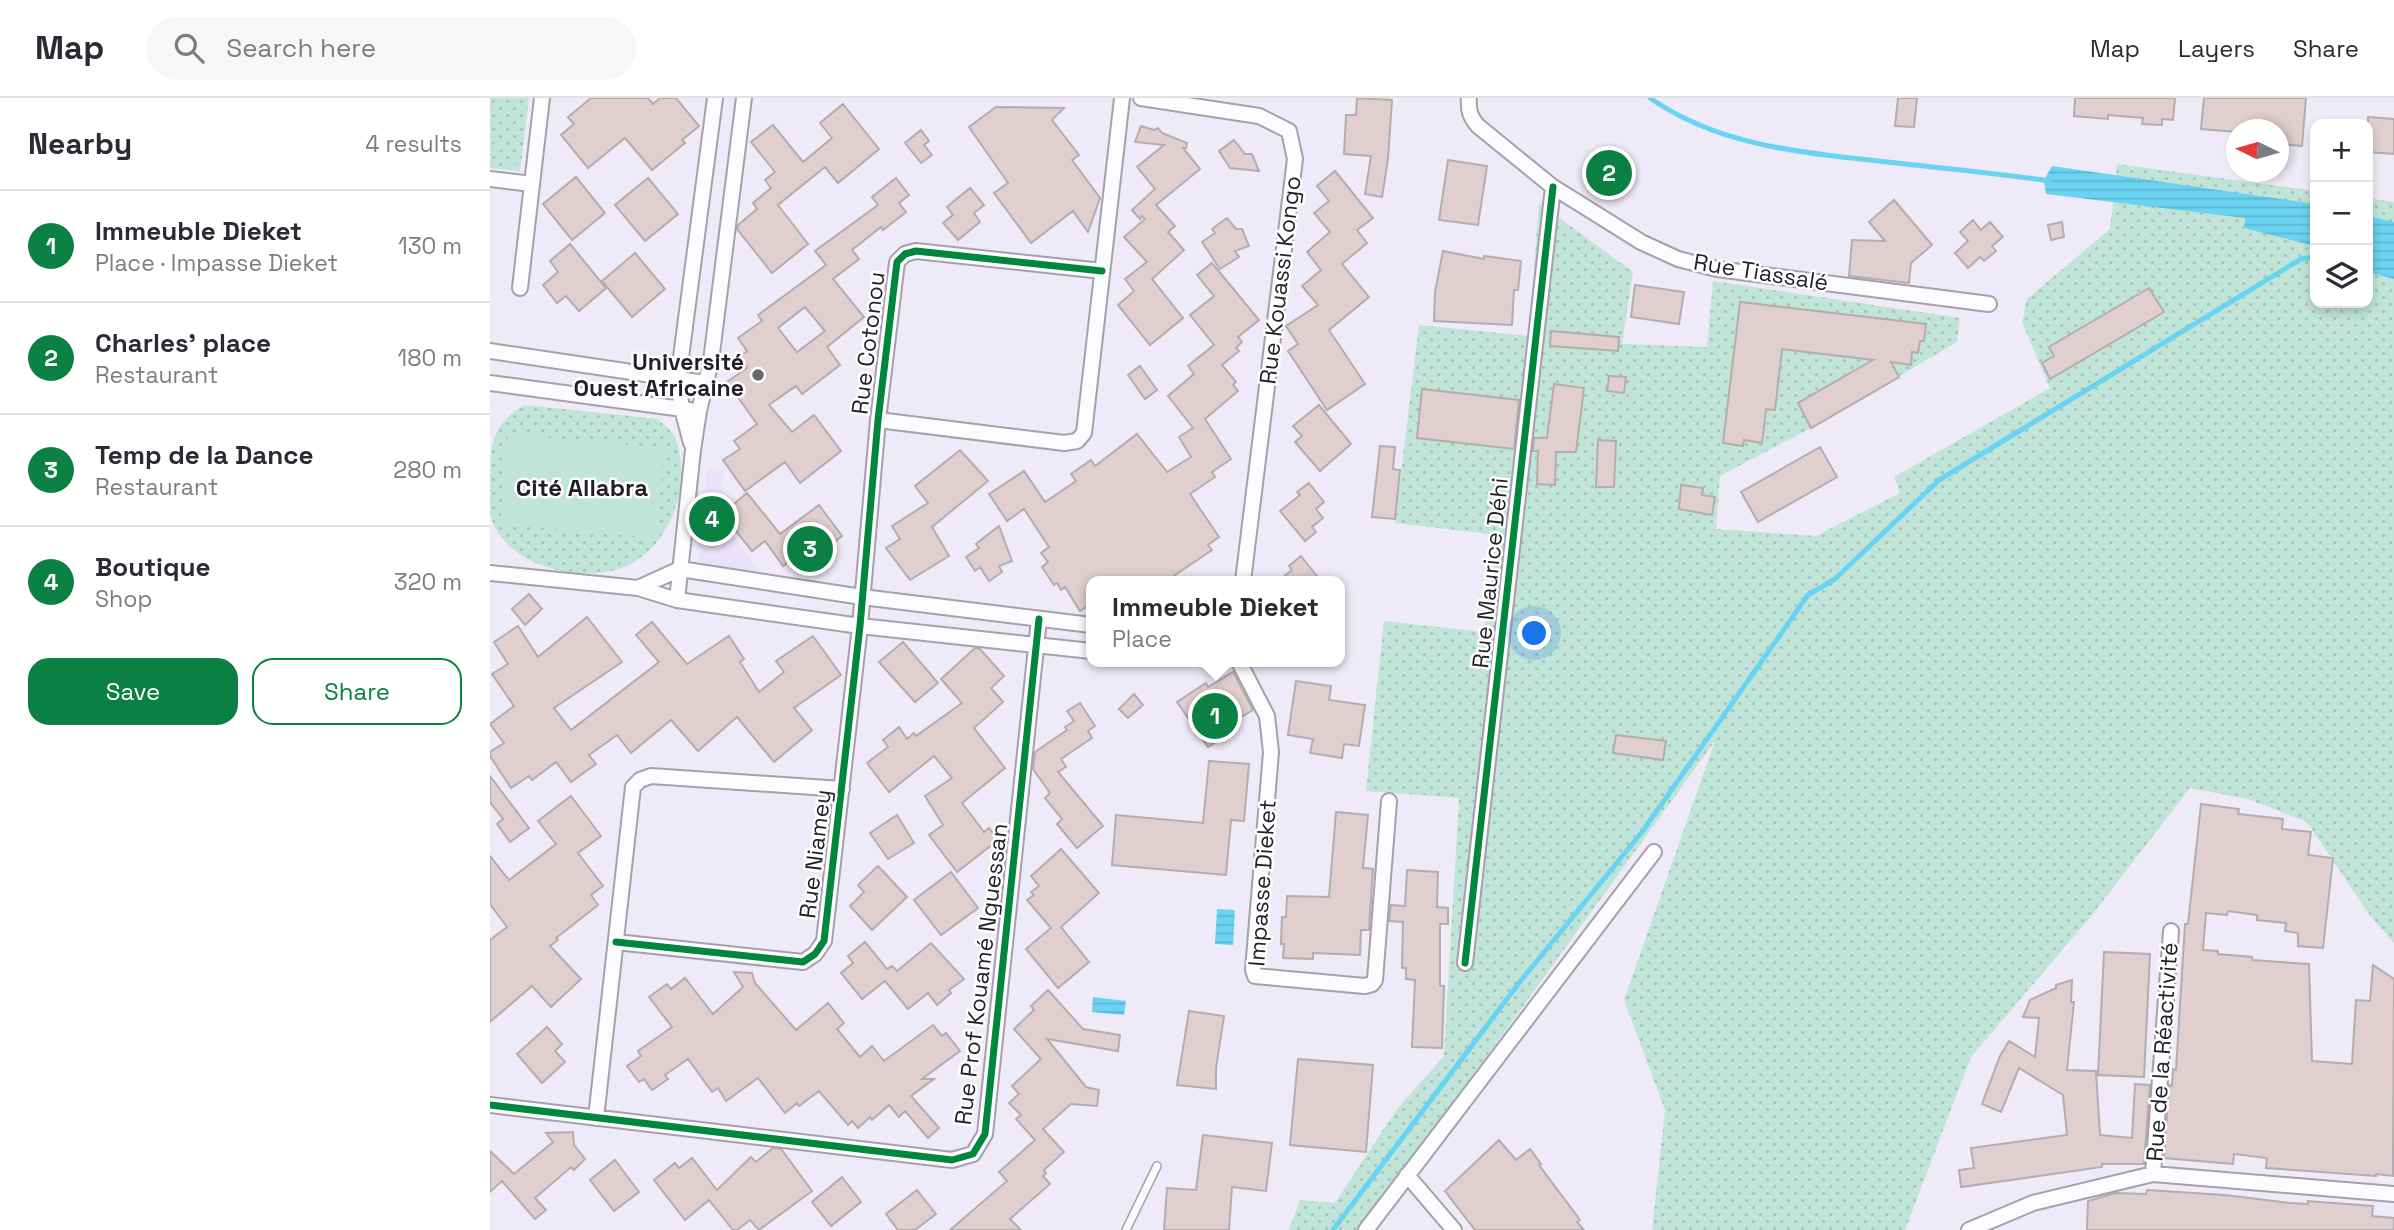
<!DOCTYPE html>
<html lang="en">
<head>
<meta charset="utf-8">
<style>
	:root { --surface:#fff; --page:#f7f7f7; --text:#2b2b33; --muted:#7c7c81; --line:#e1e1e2; --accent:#0b8043 }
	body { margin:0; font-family:"Space Grotesk",sans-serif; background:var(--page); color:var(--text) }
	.controls { position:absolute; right:21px; top:21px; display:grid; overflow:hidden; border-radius:14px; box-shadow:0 4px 10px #0003 }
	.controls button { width:63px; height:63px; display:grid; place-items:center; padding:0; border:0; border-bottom:2px solid var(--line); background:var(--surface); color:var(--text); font:35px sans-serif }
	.compass { position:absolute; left:1736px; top:21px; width:63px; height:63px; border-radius:50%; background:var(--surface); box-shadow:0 4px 10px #0003; rotate:275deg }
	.you { position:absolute; left:1045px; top:536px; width:24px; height:24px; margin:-18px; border:5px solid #fff; border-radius:50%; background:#1a73e8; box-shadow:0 0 0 10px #1a73e833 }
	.badge { display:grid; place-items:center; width:46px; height:46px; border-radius:50%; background:var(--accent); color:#fff; font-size:23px; font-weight:700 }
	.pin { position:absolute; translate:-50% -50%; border:4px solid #fff; box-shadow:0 2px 7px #0006 }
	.popup { position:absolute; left:596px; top:478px; width:259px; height:91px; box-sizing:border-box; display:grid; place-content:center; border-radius:14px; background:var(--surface); filter:drop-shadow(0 2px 5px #0005); font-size:23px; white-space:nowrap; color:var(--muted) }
	.popup b { font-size:26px; color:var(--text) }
	.popup::after { content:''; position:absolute; left:50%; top:100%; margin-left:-14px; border:14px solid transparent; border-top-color:var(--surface) }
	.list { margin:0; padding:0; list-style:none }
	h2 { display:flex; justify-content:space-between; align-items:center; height:91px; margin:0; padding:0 28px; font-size:30px }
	h2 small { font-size:23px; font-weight:400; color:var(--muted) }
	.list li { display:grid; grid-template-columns:46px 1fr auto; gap:21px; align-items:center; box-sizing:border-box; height:112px; padding:0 28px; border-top:2px solid var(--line) }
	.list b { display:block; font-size:26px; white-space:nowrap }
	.list p { margin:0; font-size:23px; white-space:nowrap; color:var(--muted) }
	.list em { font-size:23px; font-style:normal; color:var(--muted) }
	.actions { display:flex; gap:14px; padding:21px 28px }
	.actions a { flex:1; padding:16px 0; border:2px solid var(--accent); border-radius:21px; text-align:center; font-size:24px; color:var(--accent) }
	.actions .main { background:var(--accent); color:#fff }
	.icon { flex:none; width:38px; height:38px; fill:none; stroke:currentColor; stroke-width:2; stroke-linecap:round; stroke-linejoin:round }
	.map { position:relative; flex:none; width:1904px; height:1132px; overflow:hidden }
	header { display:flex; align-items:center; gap:42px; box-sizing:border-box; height:98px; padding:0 35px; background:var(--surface); border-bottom:2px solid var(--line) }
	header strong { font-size:33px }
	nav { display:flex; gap:38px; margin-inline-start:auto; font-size:24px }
	.search { width:490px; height:63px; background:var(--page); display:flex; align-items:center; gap:18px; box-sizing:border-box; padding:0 24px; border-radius:38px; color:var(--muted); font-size:26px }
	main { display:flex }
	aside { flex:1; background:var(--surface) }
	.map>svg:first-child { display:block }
	.built { fill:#eae2fa }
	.grass { fill:url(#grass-dots) }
	.garden { fill:#c1e4d8 }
	.water { fill:url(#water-rules) }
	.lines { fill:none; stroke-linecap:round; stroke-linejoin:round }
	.stream { stroke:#6ad3f1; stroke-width:5 }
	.building { fill:#e1cfcf; stroke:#b3acb0; stroke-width:2; fill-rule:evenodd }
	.lane-casing { stroke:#a4a1ab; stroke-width:10 }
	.street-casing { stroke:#a4a1ab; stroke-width:18 }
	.path { stroke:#d9d7dc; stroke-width:3.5; stroke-dasharray:2 5; stroke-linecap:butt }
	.lane { stroke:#fcfcfe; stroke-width:7 }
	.street { stroke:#fcfcfe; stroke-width:14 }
	.cycleway-casing { stroke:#fff; stroke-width:11 }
	.cycleway { stroke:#00873e; stroke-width:7 }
	.poi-dot { fill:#696670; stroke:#fff; stroke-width:2.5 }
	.labels { text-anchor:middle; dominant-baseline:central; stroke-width:5; stroke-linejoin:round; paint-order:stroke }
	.street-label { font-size:23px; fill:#221f28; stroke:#fff }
	.poi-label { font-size:23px; font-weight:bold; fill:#221f28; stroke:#fff; text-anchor:end }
	.neighbourhood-label { font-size:24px; font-weight:bold; fill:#221f28; stroke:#fff }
</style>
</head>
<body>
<header>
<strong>Map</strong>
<div class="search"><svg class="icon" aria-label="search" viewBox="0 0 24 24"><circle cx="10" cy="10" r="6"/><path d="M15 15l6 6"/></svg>Search here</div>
<nav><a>Map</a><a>Layers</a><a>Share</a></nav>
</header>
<main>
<aside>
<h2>Nearby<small>4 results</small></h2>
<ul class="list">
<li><span class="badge">1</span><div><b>Immeuble Dieket</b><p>Place · Impasse Dieket</p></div><em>130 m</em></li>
<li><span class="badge">2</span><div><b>Charles' place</b><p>Restaurant</p></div><em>180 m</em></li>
<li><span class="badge">3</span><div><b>Temp de la Dance</b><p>Restaurant</p></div><em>280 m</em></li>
<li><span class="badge">4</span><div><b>Boutique</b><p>Shop</p></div><em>320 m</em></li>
</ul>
<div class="actions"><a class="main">Save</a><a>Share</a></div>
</aside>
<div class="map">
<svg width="1904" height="1132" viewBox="0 0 1904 1132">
	<defs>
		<pattern id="grass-dots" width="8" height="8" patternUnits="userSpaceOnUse" patternTransform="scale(1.75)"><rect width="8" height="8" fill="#c1e4d8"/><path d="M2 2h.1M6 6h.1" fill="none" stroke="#a6c3b9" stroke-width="1.8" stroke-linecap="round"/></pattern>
		<pattern id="water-rules" width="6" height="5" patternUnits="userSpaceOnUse" patternTransform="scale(1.75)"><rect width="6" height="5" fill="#6ad3f1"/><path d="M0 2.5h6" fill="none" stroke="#5cb5cf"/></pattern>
	</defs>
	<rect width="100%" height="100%" fill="#eeeaf7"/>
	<!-- built -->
	<path class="built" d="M218,370L234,372L230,420L269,473L208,466Z"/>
	<!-- grass -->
	<path class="grass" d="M0,0H39L30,73L0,70Z
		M1627,66L1825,93V205H1878V100L1904,104V845L1881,819L1817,724L1758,701L1700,690L1602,817L1481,959L1415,1132H1162L1175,1012L1134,902L1225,643L871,1132H799L810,1102L845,1105L907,1011L954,958L969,700L876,693L894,523L994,534L1007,437L905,425L929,227L1039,238L1049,105L1143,174L1132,246L1217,249L1223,183L1470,220L1467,244L1321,330L1230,378L1226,431L1326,438L1410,395L1404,379L1560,290L1532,224L1537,201L1620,131Z
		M35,307L168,321C172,326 180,331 183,336C192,351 193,377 190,393C184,423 169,450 142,465C98,490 11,469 0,415C0,405 0,393 0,383C0,348 2,325 35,307Z"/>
	<!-- garden -->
	<path class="garden" d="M18,336L174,350L166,440L10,426Z"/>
	<!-- water -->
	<path class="water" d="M1562,68L1825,106V148L1754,130L1755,120L1556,96L1554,82Z
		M1878,118L1904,124V181L1878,174Z
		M727,811L745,812L743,847L725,846Z
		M603,899L636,903L634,917L602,914Z"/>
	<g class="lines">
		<!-- stream -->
		<path class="stream" d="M1160,0C1224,45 1303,54 1379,62C1439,69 1500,74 1560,83
			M843,1132L1029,885L1152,734L1318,497L1345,481L1449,382L1811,161L1825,159"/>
	</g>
	<!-- building -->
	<path class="building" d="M101,0H158L163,6L170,0H186L209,28L192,42L195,45L162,72L135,40L98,70L71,37L84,26L78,19Z
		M867,0L902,2L898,61L892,99L875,96L881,58L854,56L856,17H866Z
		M1408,0H1427L1424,29L1405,28Z
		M1585,0H1685L1683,22L1672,21V27L1652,26L1653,20L1618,17V21L1584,18Z
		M1714,0H1816L1812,48L1788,46V32H1746V34L1711,31Z
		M353,6L389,51L348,85L335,69L288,107L318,146L282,175L247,131L248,127L267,111L263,105L281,90L275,82L285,74L261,44L283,27L313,64L342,40L330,25Z
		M506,9L574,10L562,22L589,57L582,62L610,100L598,134L583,113L541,145L504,95L518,85L479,29Z
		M1878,19L1904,21V56L1878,54Z
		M651,28L664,32L668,30L672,35L697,45L696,50H693L710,71L666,107L685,128L678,134L694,152L662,181L693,220L660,247L628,207L644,193L635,181L657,164L634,139L655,121L652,118L650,121L642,112L665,91L647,69L674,47L645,44Z
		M431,32L439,43L434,47L442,57L431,65L415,45Z
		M744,42L755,56H762L769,73L740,70L729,53Z
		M958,62L997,68L988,127L949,122Z
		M1116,67L1127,80L1111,94L1100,82Z
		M845,73L883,120L867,132L877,145L852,166L879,199L839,232L875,286L837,312L798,253L808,246L796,228L828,207L812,188L831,172L817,154L840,134L824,115L839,103L827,88Z
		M86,79L115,115L82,142L53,106Z
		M158,80L188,116L155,143L125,107Z
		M406,80L419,97L409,105L416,114L393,132L391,129L362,152L369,161L343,181L374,219L337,249L350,267L312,296L306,288L279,307L302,334L324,317L351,353L310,385L295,364L255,393L233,362L250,351L244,343L267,326L237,284L257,270L249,259L257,253L248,240L272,223L268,217L336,167L325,153L388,107L382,99ZM315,209L335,233L307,254L288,230Z
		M480,90L494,107L484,115L490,124L468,142L453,125L463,117L457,109Z
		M1404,102L1442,147L1421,165L1419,185L1359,178L1362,142L1395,143L1379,124Z
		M737,120L746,131H752L759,148L745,153L749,159L730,171L712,144L725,135L722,131Z
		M1483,122L1491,132L1500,124L1513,139L1502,148L1506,153L1494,163L1490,159L1478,170L1465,155L1478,143L1470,134Z
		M1572,124L1574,139L1561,142L1558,127Z
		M80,146L116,190L89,213L76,198L67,205L53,187L68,174L60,163Z
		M953,153L994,161V158L1031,163L1028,192H1024L1022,227L944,223L945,194Z
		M145,155L175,191L142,219L112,183Z
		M722,165L769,222L748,239L752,244L746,250L749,253L732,267L746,284L743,287L748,293L715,321L741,361L722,374L725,379L700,396L729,439L718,447L722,452L685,477L689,483H601V506L590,513L575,489L571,492L567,485L564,487L552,469L558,464L551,455L559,449L534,411L517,423L499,396L534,373L555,404L586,383L581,376L601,362L605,368L647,336L677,374L701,359L689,339L703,330L678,298L704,276L698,268L724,247L700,217L724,198L707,177Z
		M1145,187L1194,194L1189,226L1141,219Z
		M1659,190L1674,214L1560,281L1552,265L1564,258L1559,249Z
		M1250,204L1436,226L1434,243H1430L1428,255L1422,254L1421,267L1401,264L1409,279L1321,330L1308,305L1383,262L1292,251L1285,312L1276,311L1272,345L1254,342L1253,348L1233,345Z
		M1061,233L1129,239L1128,253L1060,248Z
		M650,268L667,292L655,301L638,277Z
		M1119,278L1136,279L1134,295L1117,293Z
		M1064,286L1094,290L1086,354H1066L1065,387L1047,386L1048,353H1043L1044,340H1057Z
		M932,291L1029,302L1024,351L927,340Z
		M829,307L861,346L830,373L805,344L812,338L803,328Z
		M1108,342L1126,343L1124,389H1106Z
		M890,348L905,349L903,371L910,372L905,421L882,419Z
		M1330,349L1347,379L1268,424L1251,394Z
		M470,352L498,383L442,429L459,458L420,482L396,450L410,441L402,428L438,405L425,388Z
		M819,385L834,404L826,411L833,420L822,429L826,434L815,443L790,413L810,397L807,394Z
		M1191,387L1213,390L1212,397L1225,399L1222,417L1189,411Z
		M257,395L290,436L329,407L352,438L316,465L309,456L293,468L275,443L262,453L232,416Z
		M509,428L522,463L509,468L512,474L499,483L490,469L485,473L476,459L489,450L486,446Z
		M811,458L831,483H788L802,472L799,468Z
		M39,496L52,511L35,527L22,511Z
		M97,519L132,564L64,610L81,632L169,564L146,537L162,524L197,566L239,538L254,561L250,564L269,594L294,574L286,563L323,538L351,577L304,610L322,632L284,664L247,619L208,653L181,622L141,655L127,637L99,657L106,666L81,684L66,664L42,682L39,678L21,690L0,658V654L14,645L0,626L24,608L2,576L18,566L4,544L28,528L48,559Z
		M413,544L448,585L425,604L389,564Z
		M485,550L490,551L514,578L501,590L513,604L484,630L515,670L472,705L494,734L499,730L508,742L467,774L439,737L453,727L435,698L462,680L444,658L399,694L377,665L398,649L393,642L409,629L417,641L424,635L426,638L472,605L451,581Z
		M743,574L763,612L740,626L744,631L718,649L687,604L716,585L718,589Z
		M806,583L841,588L839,602L875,607L869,648L854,646L852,660L820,655L823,641L798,637Z
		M644,596L653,607L638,620L629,611Z
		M590,605L605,628L598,633L602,640L571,661L576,669L568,674L613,728L587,750L567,726L572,721L555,700L560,695L543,671L545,654L577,632L575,629L584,623L577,613Z
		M1126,637L1176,643L1173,662L1123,655Z
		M719,663L759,666L754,723L741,722L736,777L622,767L626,717L713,725Z
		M0,678L39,730L20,744L7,726L13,721L0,704Z
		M81,698L111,738L88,755L113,788L101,797L108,807L66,840L68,842L60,848L91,881L61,909L42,888L0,924V842L17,829L0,806V758L19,782L66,746L48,723Z
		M1711,706L1749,711L1748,716L1793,721L1792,731L1821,734L1818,757L1843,760L1833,850L1808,848V835L1795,833L1796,825L1767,822V817L1738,813L1737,817L1716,815L1713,852L1728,853V856L1762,859V862L1819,866L1822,963L1862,966L1866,902L1880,903L1883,867L1904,881L1903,1078L1886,1076V1078L1776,1070L1777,1060L1744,1056L1743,1066L1674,1060L1679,987L1682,988L1683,971L1686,972L1695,826H1698Z
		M846,714L878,717L873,770L883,771L879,832H871L870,857L823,855V861L793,860L794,846H791L792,819H796L797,798L839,799Z
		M407,717L424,745L398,761L380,735Z
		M571,751L609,795L571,829L599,864L568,890L536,851L561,830L537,802L544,797L541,794L549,788L541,778Z
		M388,768L417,799L382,832L360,808L374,794L368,787Z
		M917,772L948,774L947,809L958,810V826H950V888H954L952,950L922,949L925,882L916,881V870H912L913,824L899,823L901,807L915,808Z
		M461,774L488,810L451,837L424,802Z
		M375,844L397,871L402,868L407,873L441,845L474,881L459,892L461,895L447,907L438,895L418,911L395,883L372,901L351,875L363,865L358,858Z
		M1614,854L1660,856L1654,979L1608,977Z
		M244,874L262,875L265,885L306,932L338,905L354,925L347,931L370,959L382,948L394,963L443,927L452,938L456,935L470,953L432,981H444L421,998L449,1030L438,1040L415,1013L409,1019L399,1007L382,1022L380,1019L368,1030L362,1023L358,1027L329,993L309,1008L307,1005L295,1015L268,980L236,1003L228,990L222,994L198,961L175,977L178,981L162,992L154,981L149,984L137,968L151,958L148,953L182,929L159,899L177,886L181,891L195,880L223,916L253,889Z
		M1582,882L1581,904H1584L1577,972L1606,973L1610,1037L1642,1040L1645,986L1660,987L1654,1066H1612V1069L1471,1089L1469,1072L1484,1070L1481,1050L1577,1037L1573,997L1529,970L1511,1014L1492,1006L1510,958L1519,943L1545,959L1549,920L1533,919L1540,902L1566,890V887Z
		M558,892L593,931L630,937L628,953L557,941L596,989L609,992L607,1008L581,1006L553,1031L574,1054L554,1072L556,1075L553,1078L560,1086L520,1121L531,1132H460L517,1083L509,1074L545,1042L526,1021L531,1017L519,1005L529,996L522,988L551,961L524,931L544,912L541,908Z
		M699,913L734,918L726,970V991L687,987Z
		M57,929L72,946L65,953L75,964L52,985L27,956Z
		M808,961L883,967L876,1054L800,1047Z
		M83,1034L84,1047L95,1061L84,1072L81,1069L45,1100L56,1112L45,1121L12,1083L0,1094V1053L24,1076L63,1044L56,1035Z
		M713,1037L782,1045L776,1093L742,1089L739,1132H674L677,1090L706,1092Z
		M1009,1042L1026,1062L1040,1051L1051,1066L1049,1067L1090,1122L1087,1124L1094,1132H985L955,1093Z
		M283,1050L291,1051L322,1093L269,1132L260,1122L247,1132H243L219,1102L195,1122L164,1082L185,1065L189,1070L202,1060L227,1092L261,1059L266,1064Z
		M125,1062L149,1094L124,1113L100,1082Z
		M352,1079L371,1104L341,1128L322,1104Z
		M427,1092L446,1116L425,1132H408L396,1116Z
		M1657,1092L1735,1097L1800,1105L1818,1106V1103L1883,1108L1882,1118L1904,1120V1132H1597L1598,1103L1625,1095L1656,1096Z"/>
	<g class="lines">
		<defs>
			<path id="lane" d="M636,1132L667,1068"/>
			<path id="street" d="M651,0L769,18L799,33L805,61L753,483
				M979,0C978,12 980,19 988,28L1063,89L1151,144L1188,161L1227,171L1499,206
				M0,81L42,86L52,0
				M30,190L42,86
				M0,253L215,285
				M0,285L200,312
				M388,322L574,345L587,343L594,335L632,0
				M201,345L192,311L188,282L225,0
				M0,475L148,490L187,502L370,528L601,553
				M148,490L190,471L372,499L601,527
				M187,502L203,352L209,313L221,263L254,0
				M749,564L777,618L781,654L763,872L765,878L875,888L882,886L885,882L899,703
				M126,844L313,864L325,856L334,843L370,528L388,322L407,164L415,156L426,153L612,173
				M975,865L1063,89
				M0,1007L462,1062L483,1056L495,1036L549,521
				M106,1020L143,689L150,682L161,678L352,691
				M1663,1076L1681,833
				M917,1077L964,1132
				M876,1132L1164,754
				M1479,1132L1543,1105L1663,1076L1904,1096"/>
		</defs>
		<!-- lane casing -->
		<use href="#lane" class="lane-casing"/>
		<!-- street casing -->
		<use href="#street" class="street-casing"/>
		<!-- path -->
		<path class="path" d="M0,40L27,70"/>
		<!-- lane -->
		<use href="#lane" class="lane"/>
		<!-- street -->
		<use href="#street" class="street"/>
		<defs>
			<path id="cycleway" d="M126,844L313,864L325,856L334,843L370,528L388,322L407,164L415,156L426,153L612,173
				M975,865L1063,89
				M0,1007L462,1062L483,1056L495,1036L549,521"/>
		</defs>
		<!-- cycleway casing -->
		<use href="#cycleway" class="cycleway-casing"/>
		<!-- cycleway -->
		<use href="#cycleway" class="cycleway"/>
	</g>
	<!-- markers -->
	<circle class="poi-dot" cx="268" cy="277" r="7"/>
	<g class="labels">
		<!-- street labels -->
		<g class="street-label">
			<text transform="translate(1271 174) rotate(9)">Rue Tiassalé</text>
			<text transform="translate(790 182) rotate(-83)">Rue Kouassi Kongo</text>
			<text transform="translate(378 245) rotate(-83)">Rue Cotonou</text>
			<text transform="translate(1000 475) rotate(-84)">Rue Maurice Déhi</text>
			<text transform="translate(325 756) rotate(-83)">Rue Niamey</text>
			<text transform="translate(772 785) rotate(-86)">Impasse Dieket</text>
			<text transform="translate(491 876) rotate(-83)">Rue Prof Kouamé Nguessan</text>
			<text transform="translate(1672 954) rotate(-86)">Rue de la Réactivité</text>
		</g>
		<!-- poi labels -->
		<g class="poi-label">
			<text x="254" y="264">Université<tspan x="254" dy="26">Ouest Africaine</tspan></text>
		</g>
		<!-- neighbourhood labels -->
		<g class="neighbourhood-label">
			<text x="92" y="389">Cité Allabra</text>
		</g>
	</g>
</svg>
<div class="controls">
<button>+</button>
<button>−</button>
<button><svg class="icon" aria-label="layers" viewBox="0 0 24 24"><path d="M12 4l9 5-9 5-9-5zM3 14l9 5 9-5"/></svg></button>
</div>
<svg class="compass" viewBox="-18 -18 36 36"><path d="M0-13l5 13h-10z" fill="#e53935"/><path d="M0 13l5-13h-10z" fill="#7c7c81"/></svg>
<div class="you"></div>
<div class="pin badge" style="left:725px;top:618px">1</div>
<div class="popup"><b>Immeuble Dieket</b>Place</div>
<div class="pin badge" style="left:1119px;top:75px">2</div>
<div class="pin badge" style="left:320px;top:451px">3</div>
<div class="pin badge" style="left:222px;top:421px">4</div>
</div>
</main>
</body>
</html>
